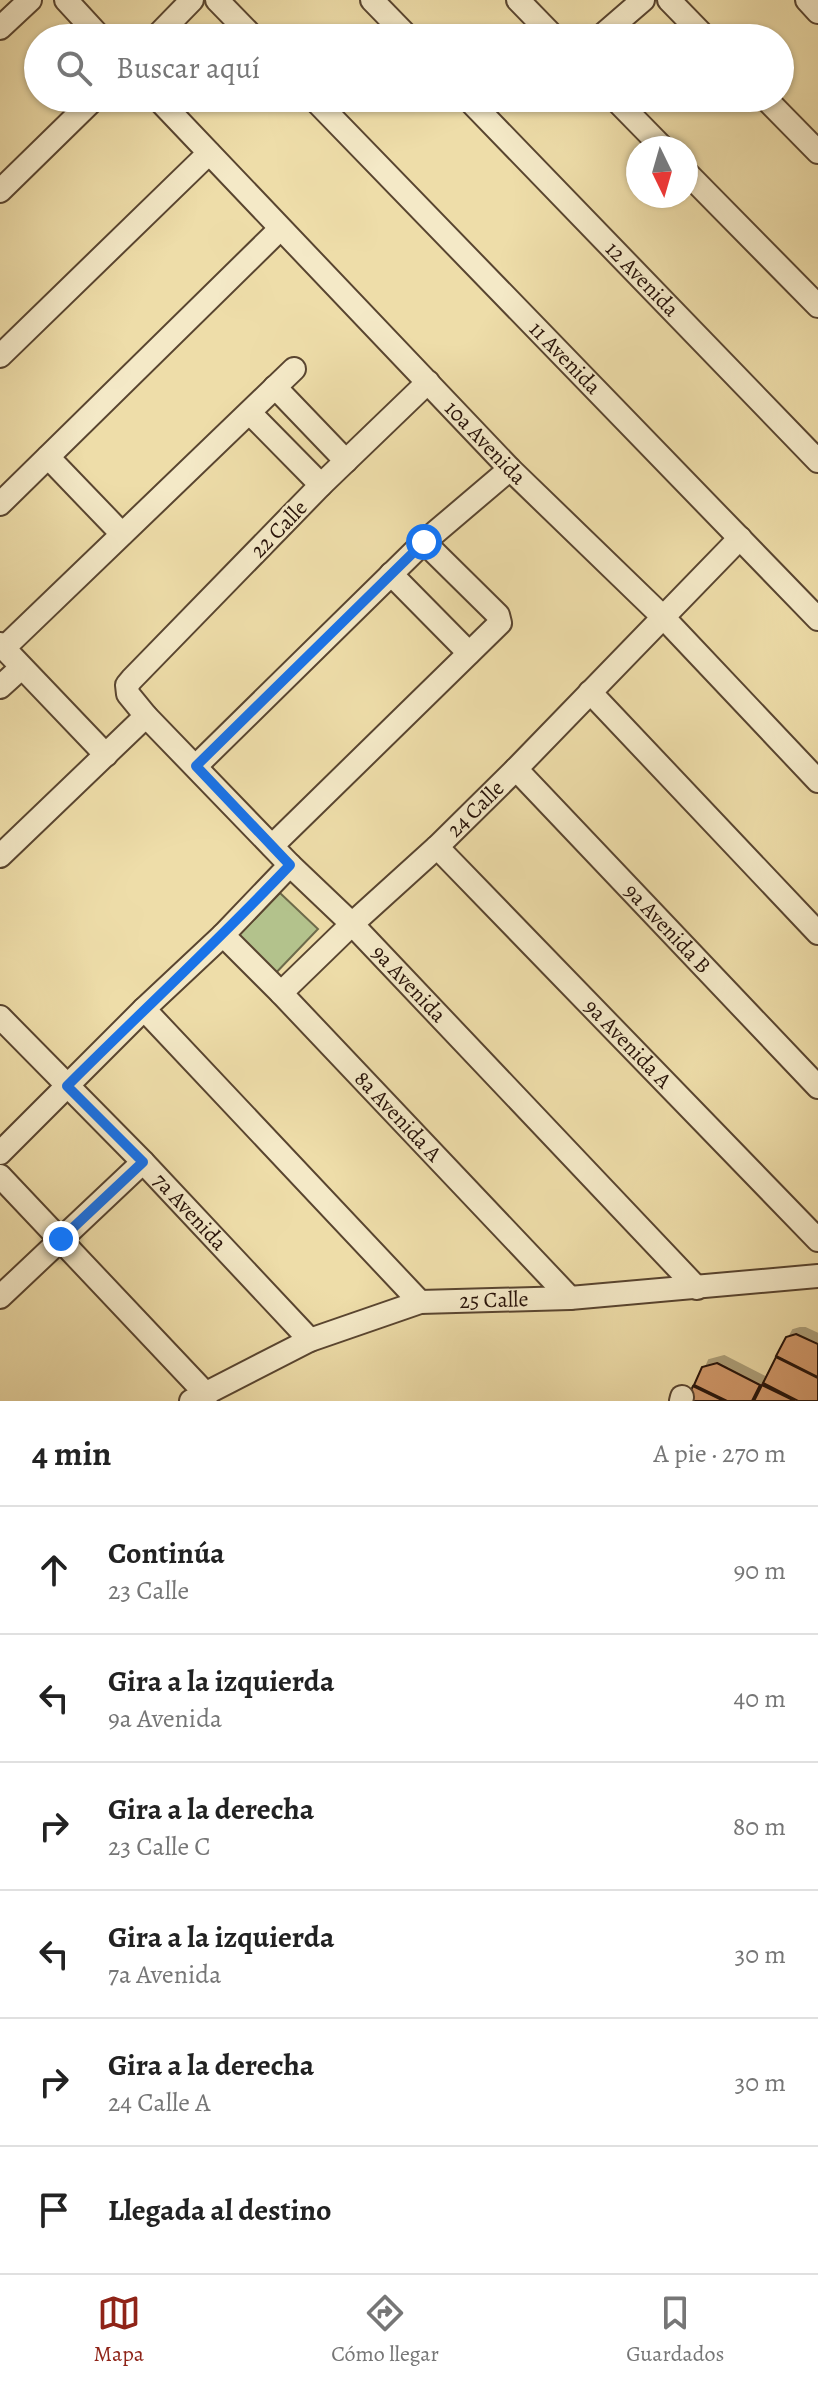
<!DOCTYPE html>
<html lang="es">
<head>
<meta charset="utf-8">
<style>
	:root { --surface:#fff; --page:#f2f2f2; --text:#222; --muted:#767676; --line:#e0e0e0; --accent:#8f2418 }
	body { margin:0; font-family:Alegreya,serif; background:var(--page); color:var(--text) }
	.compass { position:absolute; left:626px; top:136px; width:72px; height:72px; border-radius:50%; background:var(--surface); box-shadow:0 2px 6px #0004; rotate:175deg }
	.stop { position:absolute; width:24px; height:24px; margin:-18px; border:6px solid #1a73e8; border-radius:50%; background:#fff }
	.stop.end { background:#1a73e8; border-color:#fff; box-shadow:0 2px 8px #0008 }
	.list { margin:0; padding:0; list-style:none }
	h2 { display:flex; justify-content:space-between; align-items:center; height:104px; margin:0; padding:0 32px; font-size:34px }
	h2 small { font-size:26px; font-weight:400; color:var(--muted) }
	.list li { display:grid; grid-template-columns:52px 1fr auto; gap:24px; align-items:center; box-sizing:border-box; height:128px; padding:0 32px; border-top:2px solid var(--line) }
	.list b { display:block; font-size:30px; white-space:nowrap }
	.list p { margin:0; font-size:26px; white-space:nowrap; color:var(--muted) }
	.list em { font-size:26px; font-style:normal; color:var(--muted) }
	.icon { flex:none; width:44px; height:44px; fill:none; stroke:currentColor; stroke-width:2; stroke-linecap:round; stroke-linejoin:round }
	.map { position:relative; flex:none; width:818px; height:1401px; overflow:hidden }
	.search { position:absolute; background:var(--surface); box-shadow:0 2px 6px #0004; left:24px; right:24px; top:24px; height:88px; display:flex; align-items:center; gap:20px; box-sizing:border-box; padding:0 28px; border-radius:44px; color:var(--muted); font-size:30px }
	.sheet { height:872px; background:var(--surface) }
	nav { display:flex; justify-content:space-around; align-items:center; box-sizing:border-box; height:112px; border-top:2px solid var(--line); background:var(--surface); font-size:22px; color:var(--muted) }
	nav a { display:grid; justify-items:center; gap:4px }
	nav .on { color:var(--accent) }
	.map>svg:first-child { display:block }
	.green { fill:#b3c28c; stroke:#6d6a4a; stroke-width:2 }
	.building { fill:#d39b6d; stroke:#271208; stroke-width:2; filter:url(#shadow) }
	.lines { fill:none; stroke-linecap:round; stroke-linejoin:round }
	.minor-casing { stroke:#594530; stroke-width:26 }
	.minor { stroke:#f4e9c7; stroke-width:22 }
	.route { stroke:#1a73e8; stroke-width:10 }
	.labels { text-anchor:middle; dominant-baseline:central; stroke-width:6; stroke-linejoin:round; paint-order:stroke }
	.street-label { font-size:22px; fill:#271208; stroke:#f4e9c7 }
</style>
</head>
<body>
<div class="map">
<svg width="818" height="1401" viewBox="0 0 818 1401">
	<defs>
		<filter id="shadow"><feDropShadow dx="7" dy="-7" stdDeviation="0" flood-color="#0004"/></filter>
	</defs>
	<rect width="100%" height="100%" fill="#eedda9"/>
	<filter id="stains"><feTurbulence type="fractalNoise" baseFrequency=".0025" numOctaves="4"/><feColorMatrix values="0 0 0 0 .2 0 0 0 0 .09 0 0 0 0 .02 0 0 0 .5 -.17"/></filter>
	<radialGradient id="worn" r=".72"><stop offset=".6" stop-color="#630" stop-opacity="0"/><stop offset="1" stop-color="#630" stop-opacity=".3"/></radialGradient>
	<!-- green -->
	<path class="green" d="M280,893L318,929L270,979L232,942Z"/>
	<!-- building -->
	<path class="building" d="M796,1334L818,1344V1377L776,1356L786,1337Z
		M776,1357L818,1378V1401H798L763,1383Z
		M717,1363L760,1385L752,1401H727L694,1385L702,1367Z
		M762,1385L795,1401H754Z
		M693,1386L724,1401H686Z"/>
	<g class="lines">
		<defs>
			<g id="minor">
				<path d="M66,0L101,38"/>
				<path d="M217,0L254,38"/>
				<path d="M372,0L409,38"/>
				<path d="M518,0L555,38"/>
				<path d="M669,0L706,38"/>
				<path d="M807,0L818,12"/>
				<path d="M0,28L30,0"/>
				<path d="M155,38L192,0"/>
				<path d="M599,38L643,0"/>
				<path id="s1" d="M157,98L510,469L664,618L818,781"/>
				<path id="s2" d="M313,98L818,619"/>
				<path id="s3" d="M467,98L818,461"/>
				<path d="M614,98L663,148"/>
				<path d="M765,98L818,152"/>
				<path d="M686,172L818,306"/>
				<path d="M0,191L95,98"/>
				<path d="M0,356L209,153"/>
				<path id="s4" d="M428,382L321,485L132,679L127,685L128,694L146,716L290,865L352,924L697,1288"/>
				<path d="M275,387L346,461"/>
				<path d="M250,413L321,485"/>
				<path d="M48,457L122,534"/>
				<path d="M0,504L280,229"/>
				<path d="M391,574L469,653"/>
				<path d="M0,644L106,755"/>
				<path d="M4,648L294,369"/>
				<path d="M0,687L21,668"/>
				<path d="M590,692L818,933"/>
				<path d="M196,766L424,542L510,469"/>
				<path id="s5" d="M516,769L818,1087"/>
				<path d="M272,846L500,623L498,615L424,542"/>
				<path id="s6" d="M437,847L818,1240"/>
				<path d="M0,856L146,716"/>
				<path id="s7" d="M223,935L281,993L570,1298"/>
				<path id="s8" d="M281,993L352,924L437,847L516,769L740,538"/>
				<path d="M144,1009L420,1302"/>
				<path id="s9" d="M0,1017L143,1162L310,1340"/>
				<path d="M0,1153L144,1009L223,935L290,865"/>
				<path d="M0,1176L207,1395"/>
				<path d="M0,1297L143,1162"/>
				<path id="s10" d="M191,1401L310,1340L420,1302L570,1298L818,1276"/>
				<path d="M681,1401L682,1397"/>
			</g>
		</defs>
		<!-- minor casing -->
		<use href="#minor" class="minor-casing"/>
		<!-- minor -->
		<use href="#minor" class="minor"/>
	</g>
	<g class="lines">
		<!-- route -->
		<path class="route" d="M61,1239L143,1162L67,1086C141,1012 218,941 290,865L196,766L424,542"/>
	</g>
	<g class="labels">
		<!-- street labels -->
		<g class="street-label">
			<text stroke="none"><textPath href="#s3" startOffset="252">12 Avenida</textPath></text>
			<text stroke="none"><textPath href="#s2" startOffset="362">11 Avenida</textPath></text>
			<text stroke="none"><textPath href="#s1" startOffset="476">10a Avenida</textPath></text>
			<text transform="translate(279 529) rotate(-46)">22 Calle</text>
			<text stroke="none"><textPath href="#s8" startOffset="268">24 Calle</textPath></text>
			<text stroke="none"><textPath href="#s5" startOffset="220">9a Avenida B</textPath></text>
			<text stroke="none"><textPath href="#s4" startOffset="840">9a Avenida</textPath></text>
			<text stroke="none"><textPath href="#s6" startOffset="274">9a Avenida A</textPath></text>
			<text stroke="none"><textPath href="#s7" startOffset="252">8a Avenida A</textPath></text>
			<text stroke="none"><textPath href="#s9" startOffset="272">7a Avenida</textPath></text>
			<text stroke="none"><textPath href="#s10" startOffset="324">25 Calle</textPath></text>
		</g>
	</g>
	<rect width="100%" height="100%" filter="url(#stains)"/>
	<rect width="100%" height="100%" fill="url(#worn)"/>
</svg>
<svg class="compass" viewBox="-18 -18 36 36"><path d="M0-13l5 13h-10z" fill="#e53935"/><path d="M0 13l5-13h-10z" fill="#767676"/></svg>
<div class="stop" style="left:424px;top:542px"></div>
<div class="stop end" style="left:61px;top:1239px"></div>
<div class="search"><svg class="icon" aria-label="search" viewBox="0 0 24 24"><circle cx="10" cy="10" r="6"/><path d="M15 15l6 6"/></svg>Buscar aquí</div>
</div>
<section class="sheet">
<h2>4 min<small>A pie · 270 m</small></h2>
<ul class="list">
<li><svg class="icon" aria-label="ahead" viewBox="0 0 24 24"><path d="M12 20V5M6 11l6-6 6 6"/></svg><div><b>Continúa</b><p>23 Calle</p></div><em>90 m</em></li>
<li><svg class="icon" aria-label="left" viewBox="0 0 24 24"><path d="M17 20v-9H6M10 6l-5 5 5 5"/></svg><div><b>Gira a la izquierda</b><p>9a Avenida</p></div><em>40 m</em></li>
<li><svg class="icon" aria-label="right" viewBox="0 0 24 24"><path d="M7 20v-9h11M14 6l5 5-5 5"/></svg><div><b>Gira a la derecha</b><p>23 Calle C</p></div><em>80 m</em></li>
<li><svg class="icon" aria-label="left" viewBox="0 0 24 24"><path d="M17 20v-9H6M10 6l-5 5 5 5"/></svg><div><b>Gira a la izquierda</b><p>7a Avenida</p></div><em>30 m</em></li>
<li><svg class="icon" aria-label="right" viewBox="0 0 24 24"><path d="M7 20v-9h11M14 6l5 5-5 5"/></svg><div><b>Gira a la derecha</b><p>24 Calle A</p></div><em>30 m</em></li>
<li><svg class="icon" aria-label="arrive" viewBox="0 0 24 24"><path d="M6 21V4h12l-3 4 3 4H6"/></svg><div><b>Llegada al destino</b></div></li>
</ul>
</section>
<nav>
<a class="on"><svg class="icon" aria-label="map" viewBox="0 0 24 24"><path d="M3 6l6-2 6 2 6-2v14l-6 2-6-2-6 2zM9 4v14M15 6v14"/></svg>Mapa</a>
<a><svg class="icon" aria-label="directions" viewBox="0 0 24 24"><path d="M12 3l9 9-9 9-9-9zM9 14v-3h6M13 9l2 2-2 2"/></svg>Cómo llegar</a>
<a><svg class="icon" aria-label="saved" viewBox="0 0 24 24"><path d="M7 4h10v16l-5-4-5 4z"/></svg>Guardados</a>
</nav>
</body>
</html>
